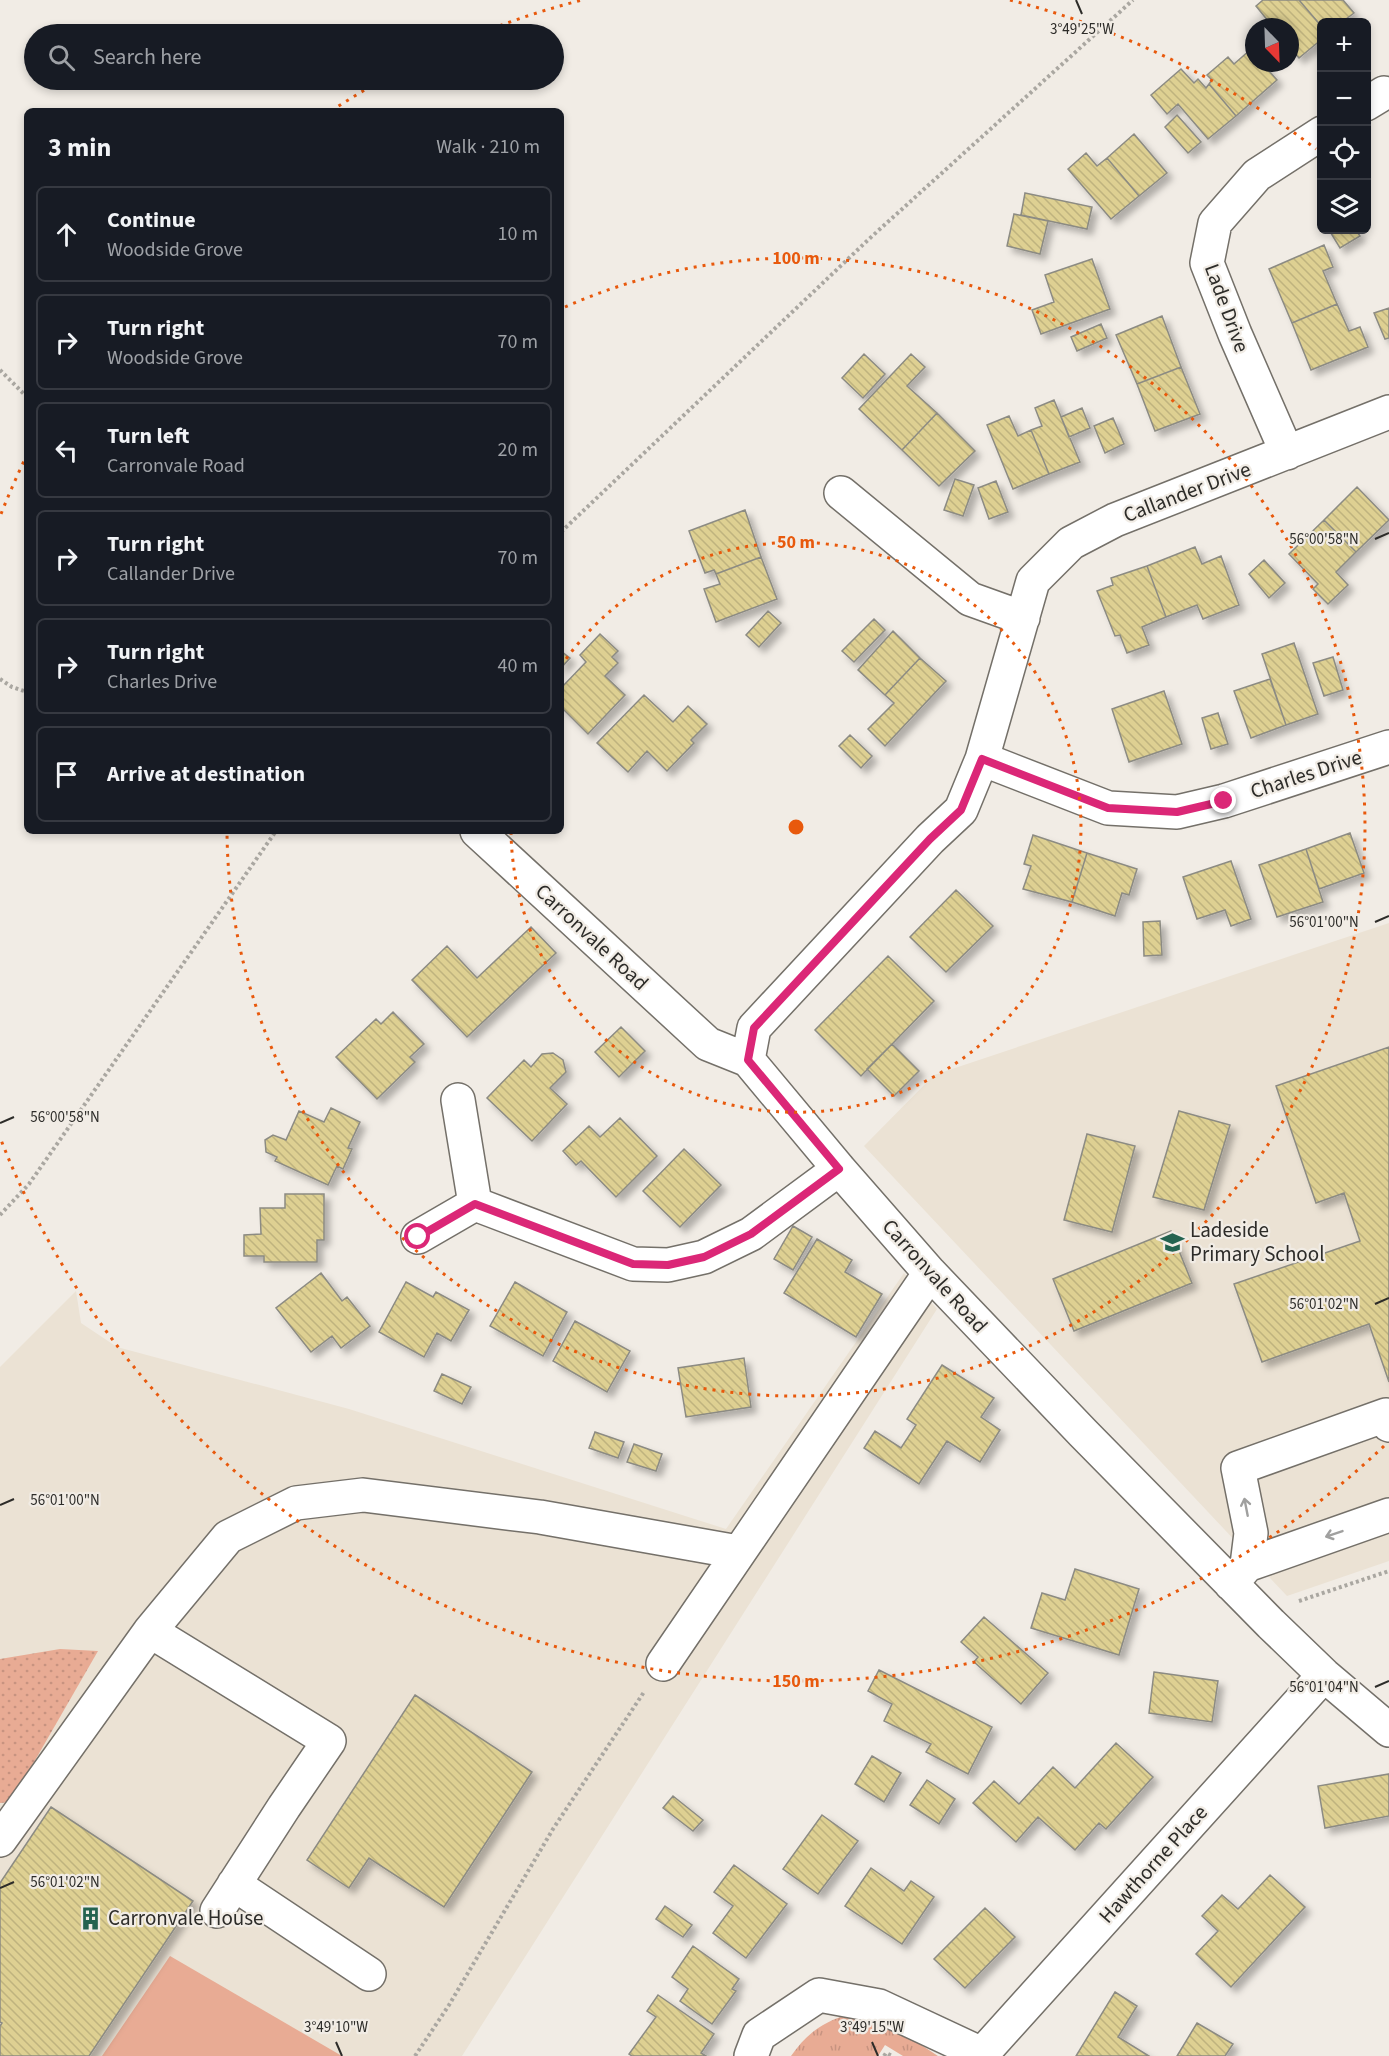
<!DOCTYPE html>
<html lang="en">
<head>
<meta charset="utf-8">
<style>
	:root { --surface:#171b24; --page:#20242c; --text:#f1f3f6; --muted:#9ea1a6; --line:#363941 }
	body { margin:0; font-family:"Source Sans 3",sans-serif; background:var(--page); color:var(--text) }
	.controls { position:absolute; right:18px; top:18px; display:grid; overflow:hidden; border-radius:9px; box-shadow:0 3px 9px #0003 }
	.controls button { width:54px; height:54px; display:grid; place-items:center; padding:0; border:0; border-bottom:2px solid var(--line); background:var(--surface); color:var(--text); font:30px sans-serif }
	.compass { position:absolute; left:1245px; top:18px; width:54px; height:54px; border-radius:50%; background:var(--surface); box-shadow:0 3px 9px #0003; rotate:157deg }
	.stop { position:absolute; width:18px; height:18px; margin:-14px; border:4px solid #db2777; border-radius:50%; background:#fff }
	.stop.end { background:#db2777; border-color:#fff; box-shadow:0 2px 6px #0008 }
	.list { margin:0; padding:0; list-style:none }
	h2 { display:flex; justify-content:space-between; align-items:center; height:78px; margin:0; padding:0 24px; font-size:26px }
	h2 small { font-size:20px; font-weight:400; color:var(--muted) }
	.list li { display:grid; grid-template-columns:39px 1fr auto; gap:18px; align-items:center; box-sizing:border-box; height:96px; margin:0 12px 12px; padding:0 12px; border:2px solid var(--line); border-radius:9px }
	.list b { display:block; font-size:22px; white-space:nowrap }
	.list p { margin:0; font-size:20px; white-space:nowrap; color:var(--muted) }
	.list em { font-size:20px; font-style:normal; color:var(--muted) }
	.icon { flex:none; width:33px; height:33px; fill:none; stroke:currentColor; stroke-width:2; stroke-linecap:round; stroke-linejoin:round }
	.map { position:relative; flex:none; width:1389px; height:2056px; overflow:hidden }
	.search { position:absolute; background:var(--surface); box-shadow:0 3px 9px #0003; left:24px; top:24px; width:540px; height:66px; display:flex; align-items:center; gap:15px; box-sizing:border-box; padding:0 21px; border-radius:33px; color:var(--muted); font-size:22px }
	.panel { position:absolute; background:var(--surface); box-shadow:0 3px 9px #0003; left:24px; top:108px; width:540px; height:726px; border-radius:9px }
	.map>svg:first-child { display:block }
	.built { fill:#ebe2d4 }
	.grass { fill:url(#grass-tufts) }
	.garden { fill:url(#garden-dots) }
	.pitch { fill:#e8ab94 }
	.building { fill:url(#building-back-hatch); stroke:#8c8b83; stroke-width:1.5; filter:url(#shadow) }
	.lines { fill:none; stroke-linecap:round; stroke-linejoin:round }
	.minor-casing { stroke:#747069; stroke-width:36 }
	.path { stroke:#aaa7a1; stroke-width:4; stroke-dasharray:3 3; stroke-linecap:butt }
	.minor { stroke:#fff; stroke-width:33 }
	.oneway { stroke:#a0a09f }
	.route { stroke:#db2777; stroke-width:8 }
	.ticks { fill:none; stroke:#2d2c29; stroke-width:2 }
	.ring { fill:none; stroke:#e8590c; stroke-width:3; stroke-dasharray:3 6 }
	.labels { text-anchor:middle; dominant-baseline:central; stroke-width:4.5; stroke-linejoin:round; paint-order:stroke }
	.street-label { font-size:21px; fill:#2d2c29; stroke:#f1ece5 }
	.poi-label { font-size:21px; fill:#2d2c29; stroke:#f1ece5; text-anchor:start }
	.ticks-label { font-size:15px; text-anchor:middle; fill:#2d2c29; stroke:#f1ece5; stroke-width:4.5; stroke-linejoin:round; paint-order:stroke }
	.centre { fill:#e8590c; stroke:#f1ece5; stroke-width:3 }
	.ring-label { font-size:18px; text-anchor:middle; font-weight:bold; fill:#e8590c; stroke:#f1ece5; stroke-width:4.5; stroke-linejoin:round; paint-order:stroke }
</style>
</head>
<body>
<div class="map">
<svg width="1389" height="2056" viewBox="0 0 1389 2056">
	<defs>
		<pattern id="grass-tufts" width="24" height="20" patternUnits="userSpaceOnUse" patternTransform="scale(1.5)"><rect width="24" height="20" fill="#e8ab94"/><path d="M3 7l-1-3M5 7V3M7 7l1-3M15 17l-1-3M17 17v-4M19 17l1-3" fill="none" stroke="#c79380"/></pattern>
		<pattern id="garden-dots" width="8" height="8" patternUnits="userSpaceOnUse" patternTransform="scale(1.5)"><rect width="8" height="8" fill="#e8ab94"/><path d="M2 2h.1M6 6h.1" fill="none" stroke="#c79380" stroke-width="1.8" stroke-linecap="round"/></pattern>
		<pattern id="building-back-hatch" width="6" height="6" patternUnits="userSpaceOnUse" patternTransform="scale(1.5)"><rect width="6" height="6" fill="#ded092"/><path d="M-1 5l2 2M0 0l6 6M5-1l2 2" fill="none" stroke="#bfb37e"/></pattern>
		<filter id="shadow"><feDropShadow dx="5.5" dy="5.5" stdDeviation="3" flood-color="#0004"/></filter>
	</defs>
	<rect width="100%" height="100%" fill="#f1ece5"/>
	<!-- built -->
	<path class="built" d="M1389,923V1561L1287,1596L864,1146L934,1075Z
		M904,1273L937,1309L462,2056H0V1367L76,1291L81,1323L117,1347L349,1409L726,1529Z"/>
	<!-- grass -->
	<path class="grass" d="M849,2014L897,2029L938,2056H903L885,2045L878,2056H791C807,2033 823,2022 849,2014Z"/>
	<!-- garden -->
	<path class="garden" d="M60,1649L98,1651L11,1802L0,1803V1659Z"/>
	<!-- pitch -->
	<path class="pitch" d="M170,1956L342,2056H102Z"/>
	<!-- building -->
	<path class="building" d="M1263,0H1299L1322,27V39L1299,58L1290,48V27H1273L1256,6Z
		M1299,0H1343L1354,13L1342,22H1322V27Z
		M1250,50L1254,54V63H1262L1277,80L1236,116L1209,84L1212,80L1207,75L1228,57L1234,64Z
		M1181,69L1194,83L1198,79L1206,88L1209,84L1236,116L1208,139L1178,104L1167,114L1151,95Z
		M1177,115L1201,142L1188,153L1165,127Z
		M1134,134L1167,173L1139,196L1107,158Z
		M1086,153L1097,166L1107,158L1139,196L1111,219L1068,169Z
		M1025,193L1092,207L1087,229L1021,215Z
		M1014,214L1048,221L1040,254L1007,246Z
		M1329,230H1356L1360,236L1340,248Z
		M1324,245L1333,267L1323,271L1337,304L1292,323L1269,269Z
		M1092,259L1110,309L1041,334L1032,310L1054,302L1045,275Z
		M1337,304L1349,331L1360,327L1368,347L1311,370L1292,323Z
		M1389,308V338L1385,339L1374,313Z
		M1162,316L1181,367L1137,384L1116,335Z
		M1101,324L1107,338L1077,351L1071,337Z
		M864,354L885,374L863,398L842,378Z
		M911,354L925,367L907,386L937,413L902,450L859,409Z
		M1181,367L1200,414L1155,431L1137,384Z
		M1054,400L1080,462L1049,474L1031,430L1042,426L1035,408Z
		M1082,408L1090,428L1069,437L1061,417Z
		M937,413L975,451L939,486L902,450Z
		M1009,416L1018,436L1031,430L1049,474L1013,489L987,425Z
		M1113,418L1124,444L1105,453L1094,426Z
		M955,479L974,485L963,516L944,510Z
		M996,481L1008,512L989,519L978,488Z
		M1357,487L1389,520L1356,552L1324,520Z
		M745,510L761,557L716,574L714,570L705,573L689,531Z
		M1324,520L1356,552L1336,572L1348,585L1328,604L1313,589L1318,584L1289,554Z
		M1195,547L1202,564L1221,556L1239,605L1203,619L1197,605L1166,617L1147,566Z
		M761,557L777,599L716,622L704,589L720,584L716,574Z
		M1264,560L1285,583L1269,598L1249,574Z
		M1147,566L1166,617L1142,627L1149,645L1127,653L1120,635L1115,636L1097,591L1113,585L1111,578Z
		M768,611L781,623L759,647L746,635Z
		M874,619L885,630L854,662L842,651Z
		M893,631L920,658L885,695L858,670Z
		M600,634L618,651L612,657L618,663L605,676L625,695L588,734L561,707V688L586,662L580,655Z
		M1294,643L1318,714L1286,725L1262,654Z
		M561,651L570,658L561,668Z
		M1333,657L1343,690L1324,696L1313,663Z
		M920,658L946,681L885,746L868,729L894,703L885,695Z
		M1270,679L1286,725L1251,738L1234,691Z
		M1164,691L1182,744L1129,762L1112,709Z
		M644,695L673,722L688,706L707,724L691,740L694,743L667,771L647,751L628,772L597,743Z
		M1218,713L1228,744L1211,749L1202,718Z
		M850,735L872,756L861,768L839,746Z
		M1350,833L1364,873L1319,889L1306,849Z
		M1033,835L1087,853L1072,902L1023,889L1031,866L1024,864Z
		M1306,849L1323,902L1277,917L1259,865Z
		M1087,853L1137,869L1129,895L1122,893L1115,916L1072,902Z
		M1231,861L1251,919L1231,926L1225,910L1197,919L1183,877Z
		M956,890L993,926L946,972L910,937Z
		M1160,921L1162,955L1144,956L1143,922Z
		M531,927L556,953L467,1037L412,980L447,946L477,978Z
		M888,956L934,1001L861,1076L815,1030Z
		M393,1012L424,1044L410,1057L415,1062L377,1099L336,1057L376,1019L381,1024Z
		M621,1027L645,1051L619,1077L595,1052Z
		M892,1044L919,1071L894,1096L867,1069Z
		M1389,1047V1382L1369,1324L1262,1362L1234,1284L1360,1241L1344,1193L1316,1203L1276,1086Z
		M553,1053L563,1060L566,1072L550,1088L567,1104L532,1141L487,1098L524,1060L531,1067L542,1054Z
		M331,1108L360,1122L348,1148L352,1149L343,1169L337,1166L328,1185L275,1161L277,1157L266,1152L265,1140L273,1135L286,1140L299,1111L324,1122Z
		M1179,1111L1230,1125L1204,1210L1153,1197Z
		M620,1118L657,1156L616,1197L581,1161L576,1165L563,1151L589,1126L600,1137Z
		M1087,1134L1135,1146L1112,1232L1064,1220Z
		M684,1149L721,1185L680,1227L643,1191Z
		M285,1194H324V1240H317V1262H264V1256H244V1235L261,1234L260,1208H285Z
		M793,1226L812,1237L793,1270L774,1259Z
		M1171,1231L1192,1283L1074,1331L1053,1279Z
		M817,1239L852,1260L845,1272L882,1294L856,1337L784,1293Z
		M321,1273L342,1301L347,1297L370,1326L341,1348L332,1336L311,1352L276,1308Z
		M406,1282L433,1297L436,1292L469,1310L451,1341L437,1333L424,1357L379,1332Z
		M515,1282L567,1312L543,1356L490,1326Z
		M575,1321L630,1351L607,1392L553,1361Z
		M744,1358L751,1407L686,1417L678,1368Z
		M942,1365L994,1398L981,1417L1000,1430L980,1462L947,1441L919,1484L864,1448L875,1431L901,1448L916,1425L907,1419Z
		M442,1374L471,1387L462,1404L434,1391Z
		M595,1432L624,1442L618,1458L589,1448Z
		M634,1444L662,1454L656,1471L627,1462Z
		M1075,1569L1139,1589L1119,1655L1031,1628L1042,1593L1065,1600Z
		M984,1617L1048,1673L1021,1704L974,1662L978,1657L961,1642Z
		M879,1670L992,1727L968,1774L926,1752L931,1744L884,1721L892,1704L868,1691Z
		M1154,1672L1218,1681L1212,1722L1149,1713Z
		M415,1695L532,1772L444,1907L369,1858L349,1888L307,1860Z
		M1116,1743L1153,1777L1106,1829L1099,1823L1075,1850L1038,1817L1016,1842L973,1803L994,1781L1019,1804L1053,1767L1075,1788Z
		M872,1756L901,1773L884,1802L855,1784Z
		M1389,1774V1816L1325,1828L1318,1786Z
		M927,1780L955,1799L939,1824L910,1805Z
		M673,1796L703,1820L693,1831L663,1808Z
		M51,1807L193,1901L89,2056H0V2026L2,2023L0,2022V1883Z
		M822,1815L858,1841L818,1894L783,1869Z
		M734,1865L787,1904L746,1958L713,1933L733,1906L714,1892Z
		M871,1868L904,1891L911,1881L934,1897L902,1944L845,1906Z
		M1270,1875L1305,1907L1231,1987L1196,1954L1218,1931L1202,1916L1222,1895L1238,1909Z
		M665,1906L692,1925L683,1937L656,1919Z
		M985,1908L1015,1937L965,1988L934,1959Z
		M693,1946L739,1979L732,1989L736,1991L712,2024L680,2001L688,1989L672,1977Z
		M1115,1992L1137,2006L1118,2037L1149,2056H1076Z
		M658,1995L714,2034L701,2053L706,2056H632L629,2054L656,2017L647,2011Z
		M1197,2023L1233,2044L1225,2056H1177Z"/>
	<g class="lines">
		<defs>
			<path id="minor" d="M1366,104L1384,93
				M1287,453L1235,334L1207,263L1215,223L1257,175L1322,133
				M841,493L970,599L1023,618
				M982,759L1108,808L1177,812L1224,801L1389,747
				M477,831L708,1044L748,1060L839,1169L930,1273L1083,1433L1271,1624L1324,1675L1389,1730
				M748,1060L754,1028L930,839L961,810L982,759L1033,581L1071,543L1115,520L1389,412
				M458,1100L475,1204
				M418,1237L475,1204L633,1264L668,1265L704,1257L751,1234L839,1169
				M1247,1565L1389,1515
				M1231,1584L1247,1565L1251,1533L1238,1468L1386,1415L1389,1425
				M150,1631L329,1741L284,1807L217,1911
				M663,1664L930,1273
				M0,1840L150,1631L228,1537L296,1503L363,1495L540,1517L738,1552
				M234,1884L369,1974
				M983,2053L1324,1675
				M751,2056L759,2035L819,1995L879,2006L986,2056"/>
		</defs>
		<!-- minor casing -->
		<use href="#minor" class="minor-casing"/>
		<!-- path -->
		<path class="path" d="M0,370L27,397
			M561,532L869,239L1133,0
			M0,679L12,687L27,692
			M0,1215L29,1184L276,831
			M1299,1601L1389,1571
			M415,2056L449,2005L553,1829L644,1692
			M884,2056L886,2053L892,2056"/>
		<!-- minor -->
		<use href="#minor" class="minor"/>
	</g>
	<!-- one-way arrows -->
	<defs><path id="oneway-shaft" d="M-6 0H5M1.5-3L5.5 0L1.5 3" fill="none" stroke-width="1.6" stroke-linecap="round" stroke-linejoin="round" transform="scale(1.5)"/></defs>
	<g class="oneway">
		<use href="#oneway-shaft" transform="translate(1246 1507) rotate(-101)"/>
		<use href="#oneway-shaft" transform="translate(1334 1534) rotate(161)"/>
	</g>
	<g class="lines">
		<!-- route -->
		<path class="route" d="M418,1237L475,1204L633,1264L668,1265L704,1257L751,1234L839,1169L748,1060L754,1028L930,839L961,810L982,759L1108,808L1177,812L1224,801"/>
	</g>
	<!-- ticks -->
	<path class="ticks" d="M1076,0L1082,14M1375,539L1389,533M1375,922L1389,916M0,1123L14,1117M1375,1304L1389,1298M0,1505L14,1499M1375,1687L1389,1681M0,1888L14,1882M336,2042L342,2056M872,2042L878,2056"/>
	<!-- distance rings -->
	<g class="ring">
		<path d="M561 666A285 285 0 1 1 511 832"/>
		<path d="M565 307A569 569 0 1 1 227 832"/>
		<path d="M1384 1446A854 854 0 0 1 1 1140M1 514A854 854 0 0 1 25 459M331 111A854 854 0 0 1 382 80M483 32A854 854 0 0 1 582 0M1010 0A854 854 0 0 1 1316 149"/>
	</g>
	<!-- icons -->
	<defs>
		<symbol id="school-bare" viewBox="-9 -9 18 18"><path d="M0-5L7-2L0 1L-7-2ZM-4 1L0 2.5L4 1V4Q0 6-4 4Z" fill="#246350" stroke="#f1ece5" stroke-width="2.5" paint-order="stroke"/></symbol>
		<symbol id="building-bare" viewBox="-9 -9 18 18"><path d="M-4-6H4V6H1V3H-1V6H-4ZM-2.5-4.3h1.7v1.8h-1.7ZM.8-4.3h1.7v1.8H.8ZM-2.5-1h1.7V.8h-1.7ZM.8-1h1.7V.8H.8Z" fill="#246350" stroke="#f1ece5" stroke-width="2.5" paint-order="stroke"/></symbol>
	</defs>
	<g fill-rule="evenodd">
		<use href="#school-bare" x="1156" y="1226" width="33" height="33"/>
		<use href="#building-bare" x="74" y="1902" width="33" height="33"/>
	</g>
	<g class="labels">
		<!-- street labels -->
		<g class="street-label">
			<text transform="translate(1227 308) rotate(70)">Lade Drive</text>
			<text transform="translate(1187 492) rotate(-21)">Callander Drive</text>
			<text transform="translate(1306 774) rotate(-18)">Charles Drive</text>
			<text transform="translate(592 937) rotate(43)">Carronvale Road</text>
			<text transform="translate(935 1276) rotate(48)">Carronvale Road</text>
			<text transform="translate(1153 1864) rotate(-48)">Hawthorne Place</text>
		</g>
		<!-- poi labels -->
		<g class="poi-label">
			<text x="1190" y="1230">Ladeside<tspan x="1190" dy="24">Primary School</tspan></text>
			<text x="108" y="1918">Carronvale House</text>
		</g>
	</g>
	<g class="ticks-label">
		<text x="1082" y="34">3°49'25"W</text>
		<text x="1324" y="544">56°00'58"N</text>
		<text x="1324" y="927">56°01'00"N</text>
		<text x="65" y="1122">56°00'58"N</text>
		<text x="1324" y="1309">56°01'02"N</text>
		<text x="65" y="1505">56°01'00"N</text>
		<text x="1324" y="1692">56°01'04"N</text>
		<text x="65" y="1887">56°01'02"N</text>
		<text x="336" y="2032">3°49'10"W</text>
		<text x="872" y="2032">3°49'15"W</text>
	</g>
	<circle cx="796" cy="827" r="9" class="centre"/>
	<g class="ring-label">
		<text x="796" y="264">100 m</text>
		<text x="796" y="548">50 m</text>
		<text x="796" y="1687">150 m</text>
	</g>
</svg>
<div class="controls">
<button>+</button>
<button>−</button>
<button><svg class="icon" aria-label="locate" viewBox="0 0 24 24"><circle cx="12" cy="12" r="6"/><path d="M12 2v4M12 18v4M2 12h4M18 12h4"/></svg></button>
<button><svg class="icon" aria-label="layers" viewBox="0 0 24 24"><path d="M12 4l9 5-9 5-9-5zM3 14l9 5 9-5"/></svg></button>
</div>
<svg class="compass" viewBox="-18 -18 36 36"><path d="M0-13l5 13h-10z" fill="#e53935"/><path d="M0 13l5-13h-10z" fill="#9ea1a6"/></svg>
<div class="stop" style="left:418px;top:1237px"></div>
<div class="stop end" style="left:1224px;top:801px"></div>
<div class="search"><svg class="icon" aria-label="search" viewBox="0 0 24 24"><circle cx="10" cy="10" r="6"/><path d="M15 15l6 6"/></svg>Search here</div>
<section class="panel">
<h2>3 min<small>Walk · 210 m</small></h2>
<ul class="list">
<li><svg class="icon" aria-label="ahead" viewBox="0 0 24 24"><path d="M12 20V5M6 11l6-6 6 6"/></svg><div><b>Continue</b><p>Woodside Grove</p></div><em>10 m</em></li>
<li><svg class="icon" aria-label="right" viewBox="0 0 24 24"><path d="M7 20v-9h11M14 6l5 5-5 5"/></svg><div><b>Turn right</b><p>Woodside Grove</p></div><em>70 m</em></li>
<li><svg class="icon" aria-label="left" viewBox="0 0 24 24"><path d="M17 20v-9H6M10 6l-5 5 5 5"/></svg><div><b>Turn left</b><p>Carronvale Road</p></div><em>20 m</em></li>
<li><svg class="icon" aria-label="right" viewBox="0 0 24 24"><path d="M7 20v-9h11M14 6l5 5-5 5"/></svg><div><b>Turn right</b><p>Callander Drive</p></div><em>70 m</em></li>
<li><svg class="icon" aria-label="right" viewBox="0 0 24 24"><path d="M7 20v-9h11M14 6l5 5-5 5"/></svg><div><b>Turn right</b><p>Charles Drive</p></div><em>40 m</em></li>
<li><svg class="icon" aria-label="arrive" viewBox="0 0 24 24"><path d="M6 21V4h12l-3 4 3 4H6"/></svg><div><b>Arrive at destination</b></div></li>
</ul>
</section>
</div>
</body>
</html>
